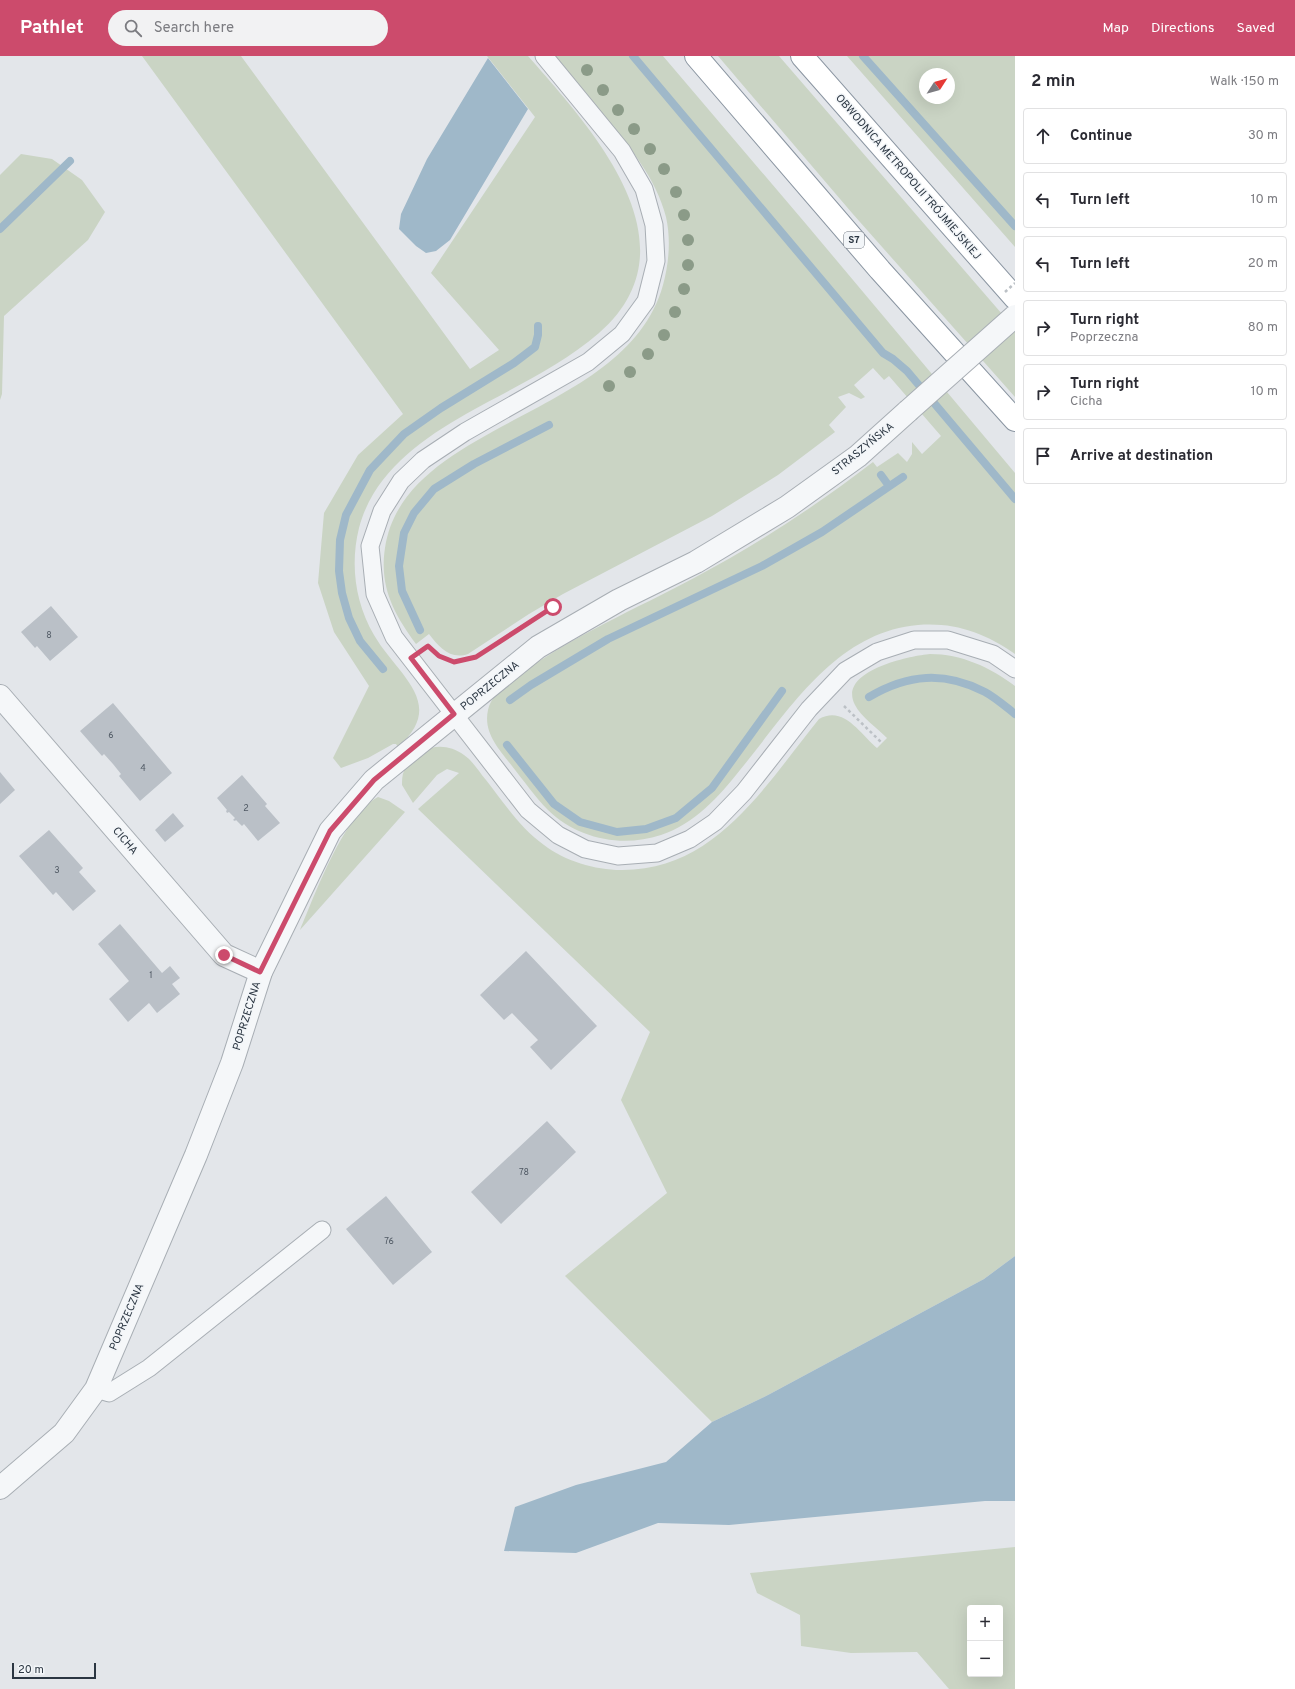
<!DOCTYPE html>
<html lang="en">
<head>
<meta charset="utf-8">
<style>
	:root { --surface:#fff; --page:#f2f2f3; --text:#2b2b33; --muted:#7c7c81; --line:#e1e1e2; --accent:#cc4b6c }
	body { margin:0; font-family:Overpass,sans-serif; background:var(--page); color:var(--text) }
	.controls { position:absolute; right:12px; bottom:12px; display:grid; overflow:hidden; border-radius:4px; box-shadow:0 4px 16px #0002 }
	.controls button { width:36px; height:36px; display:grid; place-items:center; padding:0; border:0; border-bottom:1px solid var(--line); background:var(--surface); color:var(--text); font:20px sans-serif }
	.compass { position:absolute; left:919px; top:12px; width:36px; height:36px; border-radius:50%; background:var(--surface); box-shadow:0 4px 16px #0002; rotate:54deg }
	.scale { position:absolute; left:12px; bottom:10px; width:84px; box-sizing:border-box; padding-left:4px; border:2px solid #2b3642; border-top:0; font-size:11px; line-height:14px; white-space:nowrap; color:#2b3642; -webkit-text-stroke:3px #f2f5f8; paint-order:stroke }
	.stop { position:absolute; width:12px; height:12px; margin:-9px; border:3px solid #cc4b6c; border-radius:50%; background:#fff }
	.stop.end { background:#cc4b6c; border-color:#fff; box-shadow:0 1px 4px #0008 }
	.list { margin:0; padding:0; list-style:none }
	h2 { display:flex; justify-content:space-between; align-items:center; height:52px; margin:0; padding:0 16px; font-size:17px }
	h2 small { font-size:13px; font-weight:400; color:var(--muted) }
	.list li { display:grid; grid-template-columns:26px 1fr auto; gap:12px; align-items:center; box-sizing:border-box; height:56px; margin:0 8px 8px; padding:0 8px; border:1px solid var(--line); border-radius:4px }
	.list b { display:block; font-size:15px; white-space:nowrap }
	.list p { margin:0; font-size:13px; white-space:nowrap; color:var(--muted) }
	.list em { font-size:13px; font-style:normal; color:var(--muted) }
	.icon { flex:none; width:22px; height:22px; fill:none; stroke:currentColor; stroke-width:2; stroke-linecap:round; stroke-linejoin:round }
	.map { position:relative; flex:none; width:1015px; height:1633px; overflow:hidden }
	header { display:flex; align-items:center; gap:24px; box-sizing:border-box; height:56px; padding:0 20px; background:var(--accent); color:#fff }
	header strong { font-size:19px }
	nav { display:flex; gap:22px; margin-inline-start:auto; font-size:14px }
	.search { width:280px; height:36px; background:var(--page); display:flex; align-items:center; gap:10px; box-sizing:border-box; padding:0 14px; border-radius:22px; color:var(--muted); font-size:15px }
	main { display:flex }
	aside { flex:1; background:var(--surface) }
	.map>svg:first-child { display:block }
	.green { fill:#cad4c4; fill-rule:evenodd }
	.water { fill:#9fb8c9 }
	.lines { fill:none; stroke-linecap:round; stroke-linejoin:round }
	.stream { stroke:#9fb8c9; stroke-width:8 }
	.building { fill:#bac0c7 }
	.service-casing { stroke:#a8aeb4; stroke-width:19 }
	.minor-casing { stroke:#a8aeb4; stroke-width:24 }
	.tertiary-casing { stroke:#a8aeb4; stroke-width:24 }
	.motorway-casing { stroke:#8a95a1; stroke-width:24 }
	.path { stroke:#bcc1c6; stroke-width:2.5; stroke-dasharray:3 3; stroke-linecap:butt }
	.service { stroke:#f5f7f9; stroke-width:17 }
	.minor { stroke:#f5f7f9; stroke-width:22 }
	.tertiary { stroke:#f5f7f9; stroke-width:22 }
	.motorway { stroke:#fff; stroke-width:22 }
	.tertiary-bridge-casing { stroke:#a8aeb4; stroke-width:24; stroke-linecap:butt }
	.path-bridge { stroke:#bcc1c6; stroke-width:2.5; stroke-dasharray:3 3; stroke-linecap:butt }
	.tertiary-bridge { stroke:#f5f7f9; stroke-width:22 }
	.tree { fill:#8b9b88 }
	.route { stroke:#cc4b6c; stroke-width:5 }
	.labels { text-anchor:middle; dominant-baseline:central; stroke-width:3; stroke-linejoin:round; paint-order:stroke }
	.number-label { font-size:9px; fill:#4f5863 }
	.shield { fill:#f2f5f8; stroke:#676f79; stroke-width:1 }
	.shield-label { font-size:10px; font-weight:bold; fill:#2b3642 }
	.street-label { font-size:11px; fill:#2b3642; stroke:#f2f5f8 }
</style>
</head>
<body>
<header>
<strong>Pathlet</strong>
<div class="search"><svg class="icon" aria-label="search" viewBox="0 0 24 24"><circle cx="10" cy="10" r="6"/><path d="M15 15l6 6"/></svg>Search here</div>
<nav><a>Map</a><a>Directions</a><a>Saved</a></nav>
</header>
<main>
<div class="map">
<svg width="1015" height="1633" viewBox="0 0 1015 1633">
	<rect width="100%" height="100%" fill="#e3e6ea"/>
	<!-- green -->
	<path class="green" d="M142,0H241L470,313L499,294L431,217L535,61L487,0H528C591,72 700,189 599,277C560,311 510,333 466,358C420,384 373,418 359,472C350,508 355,547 374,579C397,619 448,647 398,691L396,688H393L368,702L341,712L333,702L369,630L334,576L318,527L324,457L358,399L403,358Z
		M555,0H663L806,168L1015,417V598C985,577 955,566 918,569C835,576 788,656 740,714C719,741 694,768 661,779C622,792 578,783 548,754C535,741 524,725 512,710C499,693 483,677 488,654C491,639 507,629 518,620C570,581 636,553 694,522C757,489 817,449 873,406L877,411L898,397L907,406L912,398V386L922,398L941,380L889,320L884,324L873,312L854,329L865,341L861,343L849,337L838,341L846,351L829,369L835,376L778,419L712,460L563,538L529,558L468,598C450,604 439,591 429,578L416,588C394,558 379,531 385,492C404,364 626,362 663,229C669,207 671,183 666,161C656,122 629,90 604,60C588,40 572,20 555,0Z
		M718,0H779L1015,273V341L852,157Z
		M847,0H1015V191ZM925,18H949V42H925Z
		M21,98L52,103L82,124L105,156L88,184L4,260L2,338L0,344V119Z
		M930,598C961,598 990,611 1015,630V1200L984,1223L768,1339L712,1366L565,1220L667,1137L621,1044L650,976L418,753L459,717L447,713L437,719L413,747L402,729C402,725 402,719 404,715C415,691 443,683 464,699C473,705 479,716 486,724C504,747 520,772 544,789C565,805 595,814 621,814C716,815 766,728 819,663C844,649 860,678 877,692L887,682C877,672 861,661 855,649C837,615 909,600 930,598Z
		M378,741L389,745L405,756L300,874C315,839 344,758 378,741Z
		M1015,1491V1633H949L917,1596L851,1597L801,1590L800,1559L757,1537L750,1517ZM970,1552H1000V1618H970Z"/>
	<!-- water -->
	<path class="water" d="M488,2L528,53L450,184L436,195L426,197L416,190L399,173L401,158L427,103Z
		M1015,1200V1445H985L729,1469L658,1467L576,1497L504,1495L515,1451L576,1429L666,1406L712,1366L768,1339L984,1223Z"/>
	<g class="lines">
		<!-- stream -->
		<path class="stream" d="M633,0L883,297L893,303L907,315L1015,443
			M863,0L1015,170
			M0,173L70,105
			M881,419L889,430
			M420,574L402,535L399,510L404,477L414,457L434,433L474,408L549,369
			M383,613L360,585L349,562L342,537L339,515L340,484L346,459L370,414L404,378L441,352L514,307L535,291L538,279V270
			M869,641C908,618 944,615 985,636C996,642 1006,651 1015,658
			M510,644L531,629L608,583L762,510L822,476L903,421
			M507,689L554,748L580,766L617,776L646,773L676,762L712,732L782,635"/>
	</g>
	<!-- building -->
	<path class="building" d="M51,550L78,581L50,605L37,590L35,592L21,576Z
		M113,647L172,717L140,745L119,720L121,718L113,708L104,698L102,700L80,675Z
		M0,716L15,734L0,748Z
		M242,719L267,748L265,750L280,767L258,785L244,768L242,770L236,764L235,765L233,764L235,762L229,756L227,757L226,755L227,754L217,742Z
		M173,757L184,770L165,786L155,774Z
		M49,774L83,812L79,816L96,835L73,855L56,836L53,839L19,800Z
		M120,868L162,917L170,910L180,922L172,928L180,938L157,957L149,947L128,966L109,943L129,925L98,888Z
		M526,895L597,970L551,1014L530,991L538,984L512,957L504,964L480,939Z
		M547,1065L576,1096L501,1168L471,1136Z
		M386,1140L432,1196L393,1229L346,1173Z"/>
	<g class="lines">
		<defs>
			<path id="service" d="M544,0L622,95L644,133L654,169L656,205L646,245L622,278L588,306L465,376L423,404L401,425L382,455L370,490L375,538L394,581L528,754L558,779L585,793L618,800L657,797L690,783L715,766L744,736L809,653L845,615L877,596L914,584H948L993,598L1015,613
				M96,1333L109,1337L149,1312L322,1174"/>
			<path id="minor" d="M0,640L224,899L261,916"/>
			<path id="tertiary" d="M0,1432L64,1377L96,1333L196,1099L232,1007L261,916L330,775L374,724L538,591L619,544L696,506L787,451L858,400L908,355"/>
			<path id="motorway" d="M696,0L880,214L1015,364
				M802,0L1015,242"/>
		</defs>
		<!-- service casing -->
		<use href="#service" class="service-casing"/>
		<!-- minor casing -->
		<use href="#minor" class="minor-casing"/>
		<!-- tertiary casing -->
		<use href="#tertiary" class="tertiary-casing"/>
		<!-- motorway casing -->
		<use href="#motorway" class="motorway-casing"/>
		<!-- path -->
		<path class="path" d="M440,600L454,606L476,601L505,582
			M844,650L882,687"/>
		<!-- service -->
		<use href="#service" class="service"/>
		<!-- minor -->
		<use href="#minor" class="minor"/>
		<!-- tertiary -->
		<use href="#tertiary" class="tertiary"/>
		<!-- motorway -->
		<use href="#motorway" class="motorway"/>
		<defs>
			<path id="tertiary-bridge" d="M908,355L1015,260"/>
		</defs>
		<!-- tertiary-bridge casing -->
		<use href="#tertiary-bridge" class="tertiary-bridge-casing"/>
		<!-- path-bridge -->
		<path class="path-bridge" d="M1005,236L1015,227"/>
		<!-- tertiary-bridge -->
		<use href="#tertiary-bridge" class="tertiary-bridge"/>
	</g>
	<!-- trees -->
	<g class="tree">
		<circle cx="587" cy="14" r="6"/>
		<circle cx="603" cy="34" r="6"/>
		<circle cx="618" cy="54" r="6"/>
		<circle cx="634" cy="73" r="6"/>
		<circle cx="650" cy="93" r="6"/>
		<circle cx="664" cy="113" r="6"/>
		<circle cx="676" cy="136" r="6"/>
		<circle cx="684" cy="159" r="6"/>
		<circle cx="688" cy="184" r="6"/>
		<circle cx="688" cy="209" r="6"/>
		<circle cx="684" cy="233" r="6"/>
		<circle cx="675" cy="256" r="6"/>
		<circle cx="664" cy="279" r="6"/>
		<circle cx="648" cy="298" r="6"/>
		<circle cx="630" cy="316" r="6"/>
		<circle cx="609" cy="330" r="6"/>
	</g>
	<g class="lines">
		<!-- route -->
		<path class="route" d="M224,899L260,916L330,775L374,724L454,658L411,602L428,590L439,600L454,606L476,601L553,551"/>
	</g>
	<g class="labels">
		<!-- number labels -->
		<g class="number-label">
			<text x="49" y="579">8</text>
			<text x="111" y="679">6</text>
			<text x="143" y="712">4</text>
			<text x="246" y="752">2</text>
			<text x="57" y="814">3</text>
			<text x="151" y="919">1</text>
			<text x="524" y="1116">78</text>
			<text x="389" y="1185">76</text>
		</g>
		<!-- shield labels -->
		<rect class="shield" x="844" y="176" width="20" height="16" rx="3"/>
		<g class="shield-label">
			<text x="854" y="184">S7</text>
		</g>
		<!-- street labels -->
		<g class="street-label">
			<text transform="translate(908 121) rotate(49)">OBWODNICA METROPOLII TRÓJMIEJSKIEJ</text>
			<text transform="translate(863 393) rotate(-39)">STRASZYŃSKA</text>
			<text transform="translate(490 630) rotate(-39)">POPRZECZNA</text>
			<text transform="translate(125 785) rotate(49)">CICHA</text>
			<text transform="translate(247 960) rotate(-73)">POPRZECZNA</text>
			<text transform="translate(127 1261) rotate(-67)">POPRZECZNA</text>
		</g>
	</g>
</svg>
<div class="controls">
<button>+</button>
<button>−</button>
</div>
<svg class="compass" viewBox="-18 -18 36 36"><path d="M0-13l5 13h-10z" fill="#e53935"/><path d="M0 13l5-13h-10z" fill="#7c7c81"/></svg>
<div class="scale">20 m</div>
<div class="stop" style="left:553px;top:551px"></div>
<div class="stop end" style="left:224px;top:899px"></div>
</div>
<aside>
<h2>2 min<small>Walk · 150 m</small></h2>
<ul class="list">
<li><svg class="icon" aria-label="ahead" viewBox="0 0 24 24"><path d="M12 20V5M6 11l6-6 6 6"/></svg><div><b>Continue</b></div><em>30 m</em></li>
<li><svg class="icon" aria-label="left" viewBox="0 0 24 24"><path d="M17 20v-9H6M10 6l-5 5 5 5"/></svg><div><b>Turn left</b></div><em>10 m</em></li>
<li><svg class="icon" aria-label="left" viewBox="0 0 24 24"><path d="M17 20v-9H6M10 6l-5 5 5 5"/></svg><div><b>Turn left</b></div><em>20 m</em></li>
<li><svg class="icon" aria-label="right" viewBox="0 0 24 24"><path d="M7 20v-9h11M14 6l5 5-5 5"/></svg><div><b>Turn right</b><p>Poprzeczna</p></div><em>80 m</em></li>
<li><svg class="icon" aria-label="right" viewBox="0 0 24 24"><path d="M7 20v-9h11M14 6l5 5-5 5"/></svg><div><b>Turn right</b><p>Cicha</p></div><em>10 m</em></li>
<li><svg class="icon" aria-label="arrive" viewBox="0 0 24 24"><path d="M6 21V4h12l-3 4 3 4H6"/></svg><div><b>Arrive at destination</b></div></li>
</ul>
</aside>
</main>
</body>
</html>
